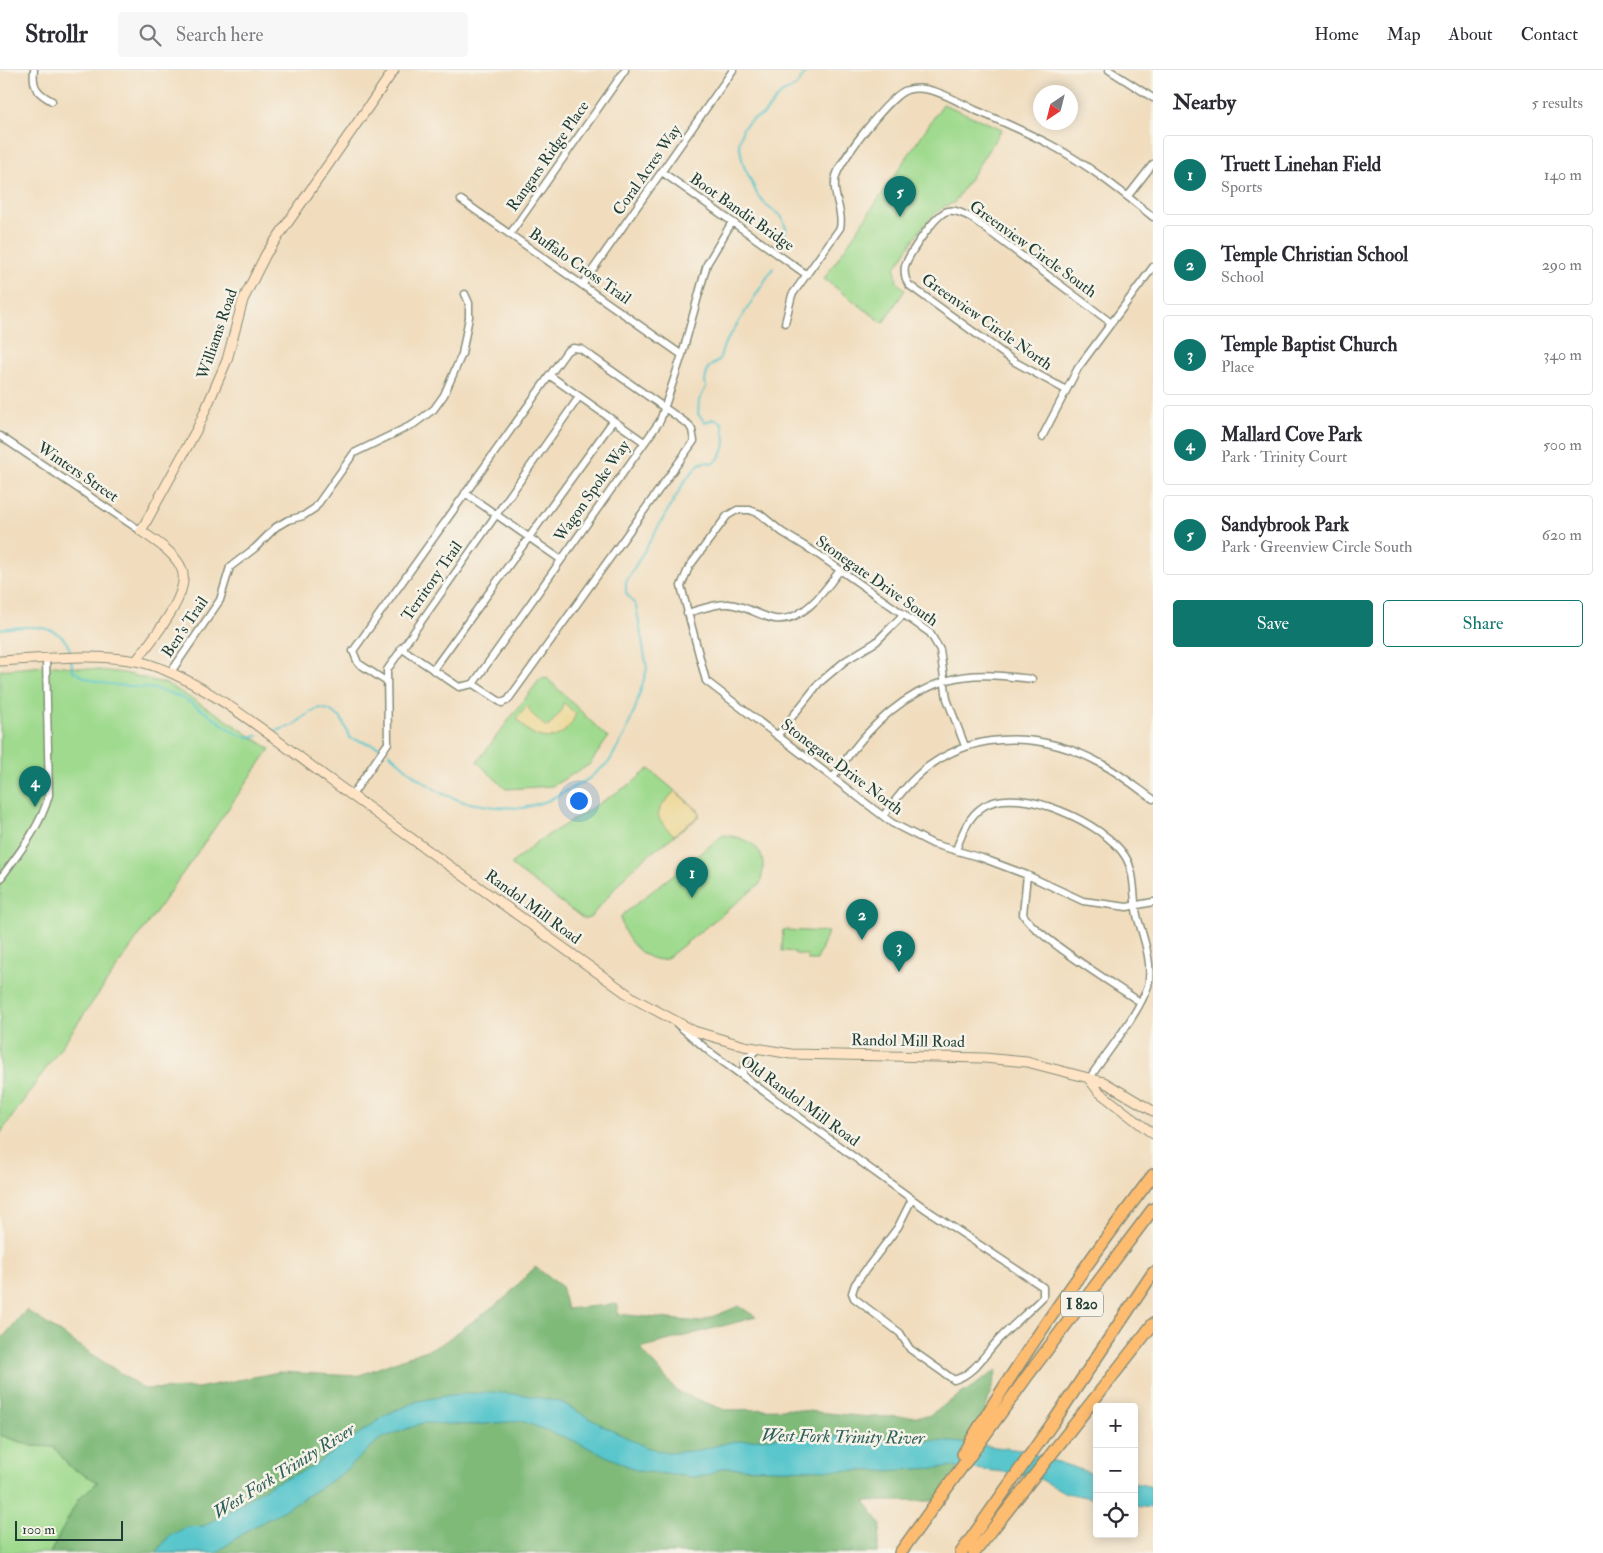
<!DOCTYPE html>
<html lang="en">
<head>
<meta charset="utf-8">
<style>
	:root { --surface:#fff; --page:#f7f7f7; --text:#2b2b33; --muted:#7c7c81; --line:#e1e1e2; --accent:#0f766e }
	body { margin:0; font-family:"IM FELL Double Pica",serif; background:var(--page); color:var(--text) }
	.controls { position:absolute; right:15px; bottom:15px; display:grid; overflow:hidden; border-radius:5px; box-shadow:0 2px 12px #0003 }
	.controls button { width:45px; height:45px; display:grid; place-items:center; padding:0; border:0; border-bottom:1px solid var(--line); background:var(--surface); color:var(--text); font:25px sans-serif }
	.compass { position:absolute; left:1033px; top:15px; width:45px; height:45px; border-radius:50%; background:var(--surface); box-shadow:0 2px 12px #0003; rotate:215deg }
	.scale { position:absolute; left:15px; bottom:12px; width:108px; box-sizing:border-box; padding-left:5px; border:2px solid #1f3d34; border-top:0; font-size:14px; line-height:18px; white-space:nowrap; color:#1f3d34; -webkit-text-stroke:4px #f7f3e8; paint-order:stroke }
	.you { position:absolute; left:578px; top:730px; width:18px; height:18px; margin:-12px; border:4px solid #fff; border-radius:50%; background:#1a73e8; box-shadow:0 0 0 8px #1a73e833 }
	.badge { display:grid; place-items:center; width:32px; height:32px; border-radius:50%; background:var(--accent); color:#fff; font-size:16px; font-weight:700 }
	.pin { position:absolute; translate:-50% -41px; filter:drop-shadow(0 1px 2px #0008) }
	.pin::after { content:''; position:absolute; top:26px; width:18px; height:15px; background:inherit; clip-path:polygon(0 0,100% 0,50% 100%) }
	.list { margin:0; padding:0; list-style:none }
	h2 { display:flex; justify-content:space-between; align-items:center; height:65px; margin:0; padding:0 20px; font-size:21px }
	h2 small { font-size:16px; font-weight:400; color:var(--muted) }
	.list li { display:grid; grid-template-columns:32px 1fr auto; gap:15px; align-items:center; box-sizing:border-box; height:80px; margin:0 10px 10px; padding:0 10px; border:1px solid var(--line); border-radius:5px }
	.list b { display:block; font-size:19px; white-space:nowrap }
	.list p { margin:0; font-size:16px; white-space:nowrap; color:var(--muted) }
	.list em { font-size:16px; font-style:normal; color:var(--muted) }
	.actions { display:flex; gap:10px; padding:15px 20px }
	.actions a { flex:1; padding:11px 0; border:1px solid var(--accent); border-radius:5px; text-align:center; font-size:18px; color:var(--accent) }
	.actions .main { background:var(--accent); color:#fff }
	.icon { flex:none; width:28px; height:28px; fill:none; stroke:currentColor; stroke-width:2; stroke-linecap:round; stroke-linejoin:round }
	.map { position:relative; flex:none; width:1153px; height:1483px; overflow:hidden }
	header { display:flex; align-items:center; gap:30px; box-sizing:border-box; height:70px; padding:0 25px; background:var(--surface); border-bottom:1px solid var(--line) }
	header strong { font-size:24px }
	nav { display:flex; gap:28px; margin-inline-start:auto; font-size:18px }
	.search { width:350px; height:45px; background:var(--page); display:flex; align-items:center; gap:12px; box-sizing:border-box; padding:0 18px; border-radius:5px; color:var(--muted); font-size:19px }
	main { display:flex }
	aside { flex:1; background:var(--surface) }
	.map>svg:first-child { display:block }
	.green { fill:#9fda8e; stroke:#5f8c61 }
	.forest { fill:#7fba79; stroke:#4f7c56 }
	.sand { fill:#eeda9e; stroke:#868c69 }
	.water { fill:#58c6cc; stroke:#3c8280 }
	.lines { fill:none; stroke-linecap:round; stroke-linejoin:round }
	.stream { stroke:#58c6cc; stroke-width:2 }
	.street-casing { stroke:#888d79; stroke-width:9 }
	.secondary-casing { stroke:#888d79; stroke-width:11 }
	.highway-casing { stroke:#888d79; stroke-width:14 }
	.street { stroke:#fff; stroke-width:6 }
	.secondary { stroke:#fee4c5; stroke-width:9 }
	.highway { stroke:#fdbc6f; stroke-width:11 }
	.labels { text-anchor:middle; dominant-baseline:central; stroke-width:5; stroke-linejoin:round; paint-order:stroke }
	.shield { fill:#f7f3e8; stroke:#60746a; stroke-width:1 }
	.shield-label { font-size:15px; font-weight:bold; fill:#1f3d34 }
	.street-label { font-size:16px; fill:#1f3d34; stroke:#f7f3e8 }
	.water-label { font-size:18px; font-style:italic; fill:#2d5f5a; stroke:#f7f3e8 }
</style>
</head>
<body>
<header>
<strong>Strollr</strong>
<div class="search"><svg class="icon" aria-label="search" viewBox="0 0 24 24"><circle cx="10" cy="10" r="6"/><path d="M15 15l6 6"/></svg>Search here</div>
<nav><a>Home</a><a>Map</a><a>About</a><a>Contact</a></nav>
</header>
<main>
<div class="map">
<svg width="1153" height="1483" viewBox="0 0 1153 1483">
	<rect width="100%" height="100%" fill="#f7f3e8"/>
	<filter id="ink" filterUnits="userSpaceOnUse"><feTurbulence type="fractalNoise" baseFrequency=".02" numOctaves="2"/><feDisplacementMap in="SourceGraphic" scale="10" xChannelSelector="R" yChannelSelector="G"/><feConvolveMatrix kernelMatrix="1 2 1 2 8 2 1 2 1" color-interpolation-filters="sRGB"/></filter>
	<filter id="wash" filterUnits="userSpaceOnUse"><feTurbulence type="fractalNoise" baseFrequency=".0096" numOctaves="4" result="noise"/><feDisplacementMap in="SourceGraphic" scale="20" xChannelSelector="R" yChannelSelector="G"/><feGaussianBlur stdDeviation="1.12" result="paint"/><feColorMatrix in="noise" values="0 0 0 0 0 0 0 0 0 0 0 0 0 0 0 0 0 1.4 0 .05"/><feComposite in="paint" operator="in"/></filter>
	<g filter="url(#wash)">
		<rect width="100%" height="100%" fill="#f1ddbe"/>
		<!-- green -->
		<path class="green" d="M943,34L1002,59L954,133C931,137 908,179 895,198L897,212L905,220L883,253L824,209Z
			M55,595L124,603L167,614L219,645L270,679L0,1064V600Z
			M547,608L608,668L589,695L552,716L506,719L477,692L540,609Z
			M649,699L699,741V747L643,789L625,806L590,848L584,849L512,796V793L537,772L632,713Z
			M723,765C754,768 770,781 760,814L666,889C645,895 620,865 621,846Z
			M783,860L828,862L817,890H808L807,885L795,884V882L782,881Z
			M0,1365L32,1376L54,1377L70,1397L98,1412L79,1428L50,1483H0Z"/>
		<!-- forest -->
		<path class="forest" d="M535,1197L561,1216L567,1239L617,1234V1244L700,1252L739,1236L756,1247L640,1278L678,1322L725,1340L787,1339L869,1347L928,1346L997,1300L984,1345L943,1431H865L881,1455L877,1483H50L79,1428L98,1412L70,1397L54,1377L32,1376L0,1365V1271L26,1240L144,1319L198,1318L279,1302L357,1306L440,1275L505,1228Z"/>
		<!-- sand -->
		<path class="sand" d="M563,632L576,644C564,675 534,675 517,648L528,635L530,642L545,656H549L562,640Z
			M675,721L699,742L698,747L674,765L665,757L658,746L661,736Z"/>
		<!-- water -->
		<path class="water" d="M491,1322L526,1325L561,1332L605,1357L646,1377L667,1383L700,1380L730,1372L799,1365L954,1372L1021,1380L1097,1405V1429L1066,1423L1040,1409L1014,1403L954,1397L881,1401L722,1398L706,1406L693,1407L638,1401L572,1370L521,1351L473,1355L423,1353L380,1369L340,1405L276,1445L251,1458L216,1483H156L168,1467L186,1457L204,1456L272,1414L310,1398L387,1344L418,1331L450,1325Z
			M1134,1413L1153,1417V1438L1134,1436Z"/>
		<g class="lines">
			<!-- stream -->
			<path class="stream" d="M784,175L786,158L781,146L768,137L758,126L743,94L739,73L743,58L751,50L763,45L781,24L796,16L808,0
				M0,559C26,556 65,551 71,585
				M71,590L73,601C104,621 130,612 163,621C189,627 214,650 237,664L246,667L258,666
				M273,662L294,655L305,646L319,638L329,640L341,648L350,668L383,678
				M389,683L416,707L441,723L464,732L495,737L523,738L547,731L587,710L609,692L625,664L635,639L647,599L636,536L626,523V512L685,411L699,394L705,392L714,393C728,381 726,369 722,353L714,349L705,352L698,344L699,331L706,317L705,311L708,298L719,290L724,275L773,198"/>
		</g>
	</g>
	<g filter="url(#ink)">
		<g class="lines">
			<defs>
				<path id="street" d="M34,0C32,17 37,23 52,31
					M1109,0L1153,28
					M662,102L807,205
					M1128,126L1153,94
					M461,130L682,285
					M510,164L625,0
					M582,215L733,0
					M785,253L792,225L840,158C844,141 831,124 836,106C841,89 891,24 907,20C929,13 956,31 975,40C1001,51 1026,62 1051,75C1087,94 1121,121 1153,147
					M549,305L644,372
					M1066,320L1015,292L909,215C905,209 904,202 905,196C909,184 936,143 948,141C956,139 963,144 970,147L1110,252
					M0,366L141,461
					M1042,367L1078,298L1153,197
					M465,423L560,489
					M687,543C699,540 715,533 728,534C745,535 759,546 775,549C803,553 826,519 840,500
					M401,578L459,617L473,614L660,351L682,285L707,194L732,152
					M433,600L613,351
					M171,602L220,530L230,497L255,478L276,457L288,450L303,446L315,438L354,383L414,354L434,339L444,325L462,284L469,247V233L465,224
					M387,612L358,593L353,581L567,281L573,278L581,279L689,355L692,360L694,371L508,630L502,633L473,614
					M777,666L819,613L845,591L876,572L904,544
					M965,676L947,629L940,580L930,563L816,483L782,462L760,444L750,440H737L727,446L689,497L681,516L706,611L892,753L933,774L982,788L1027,805L1083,831L1127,837L1153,832
					M833,708C860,666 898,625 948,610C975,602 1004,606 1032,609
					M352,725L388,673L387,600L579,327
					M883,746C897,728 911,709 929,696C981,658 1048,664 1102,694C1120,704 1136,717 1153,729
					M956,780C962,764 968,746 984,736C1020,714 1105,754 1125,786C1137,805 1132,829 1138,849C1144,869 1153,894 1148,916C1138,945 1107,982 1089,1009
					M1027,805L1023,844C1031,863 1118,917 1140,932
					M0,809C19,783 41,756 49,725L46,589
					M677,954L711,983L927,1140L1043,1217V1227C1029,1241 1014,1254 1000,1268C986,1282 975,1304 954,1310L910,1279L900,1263L854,1228L852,1223L855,1214L898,1157L912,1129
					M747,1009L743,1004C743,992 749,986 758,979"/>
				<path id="secondary" d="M0,591C44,589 92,583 136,591C197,603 278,672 329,709C431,782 532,855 633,928L694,961L744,976L791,984L984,988L1027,992L1104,1012L1153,1041
					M136,591C150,572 191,525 182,500C176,483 155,471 141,461L198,357L227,290L243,230L266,184L394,0
					M1089,1009L1099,1022L1153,1064"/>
				<path id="highway" d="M963,1384C1020,1287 1085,1195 1153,1105
					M900,1483L1028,1305L1153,1139
					M961,1483L1054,1351L1153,1203
					M974,1483L1153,1254"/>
			</defs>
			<!-- street casing -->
			<use href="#street" class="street-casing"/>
			<!-- secondary casing -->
			<use href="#secondary" class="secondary-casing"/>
			<!-- highway casing -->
			<use href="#highway" class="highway-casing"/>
			<!-- street -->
			<use href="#street" class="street"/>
			<!-- secondary -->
			<use href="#secondary" class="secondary"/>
			<!-- highway -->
			<use href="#highway" class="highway"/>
		</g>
	</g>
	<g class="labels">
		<!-- shield labels -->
		<rect class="shield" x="1061" y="1221.5" width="42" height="25" rx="4"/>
		<g class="shield-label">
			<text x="1082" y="1234">I 820</text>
		</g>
		<!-- street labels -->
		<g class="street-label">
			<text transform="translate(548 86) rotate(-55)">Rangars Ridge Place</text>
			<text transform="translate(647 100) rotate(-55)">Coral Acres Way</text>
			<text transform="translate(742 142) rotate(35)">Boot Bandit Bridge</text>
			<text transform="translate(1033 179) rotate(36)">Greenview Circle South</text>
			<text transform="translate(580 196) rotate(35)">Buffalo Cross Trail</text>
			<text transform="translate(987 252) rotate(35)">Greenview Circle North</text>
			<text transform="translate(217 264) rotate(-71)">Williams Road</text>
			<text transform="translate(78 402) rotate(34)">Winters Street</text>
			<text transform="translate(592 421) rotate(-55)">Wagon Spoke Way</text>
			<text transform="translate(432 511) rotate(-55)">Territory Trail</text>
			<text transform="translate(877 511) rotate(35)">Stonegate Drive South</text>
			<text transform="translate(185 557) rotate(-56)">Ben's Trail</text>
			<text transform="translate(842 697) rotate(37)">Stonegate Drive North</text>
			<text transform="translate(533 837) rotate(36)">Randol Mill Road</text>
			<text transform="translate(908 971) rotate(1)">Randol Mill Road</text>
			<text transform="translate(800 1031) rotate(36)">Old Randol Mill Road</text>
		</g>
		<!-- water labels -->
		<g class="water-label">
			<text transform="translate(843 1367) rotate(1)">West Fork Trinity River</text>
			<text transform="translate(284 1401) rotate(-32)">West Fork Trinity River</text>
		</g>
	</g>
</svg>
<div class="controls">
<button>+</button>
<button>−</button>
<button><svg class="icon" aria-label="locate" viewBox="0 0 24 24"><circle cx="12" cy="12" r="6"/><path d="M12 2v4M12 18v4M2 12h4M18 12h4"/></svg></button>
</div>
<svg class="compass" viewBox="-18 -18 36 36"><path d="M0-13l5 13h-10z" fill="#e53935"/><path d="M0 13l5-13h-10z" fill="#7c7c81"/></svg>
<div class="scale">100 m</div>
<div class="you"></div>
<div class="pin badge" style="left:692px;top:828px">1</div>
<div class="pin badge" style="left:862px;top:870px">2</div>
<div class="pin badge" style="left:899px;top:902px">3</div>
<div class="pin badge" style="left:35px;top:737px">4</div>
<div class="pin badge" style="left:900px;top:147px">5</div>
</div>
<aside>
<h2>Nearby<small>5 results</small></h2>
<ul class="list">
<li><span class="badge">1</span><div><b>Truett Linehan Field</b><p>Sports</p></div><em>140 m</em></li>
<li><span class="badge">2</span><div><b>Temple Christian School</b><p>School</p></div><em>290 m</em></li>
<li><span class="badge">3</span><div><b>Temple Baptist Church</b><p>Place</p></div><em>340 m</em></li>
<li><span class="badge">4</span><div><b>Mallard Cove Park</b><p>Park · Trinity Court</p></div><em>500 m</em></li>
<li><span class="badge">5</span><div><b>Sandybrook Park</b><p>Park · Greenview Circle South</p></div><em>620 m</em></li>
</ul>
<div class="actions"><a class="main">Save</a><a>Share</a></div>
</aside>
</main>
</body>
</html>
